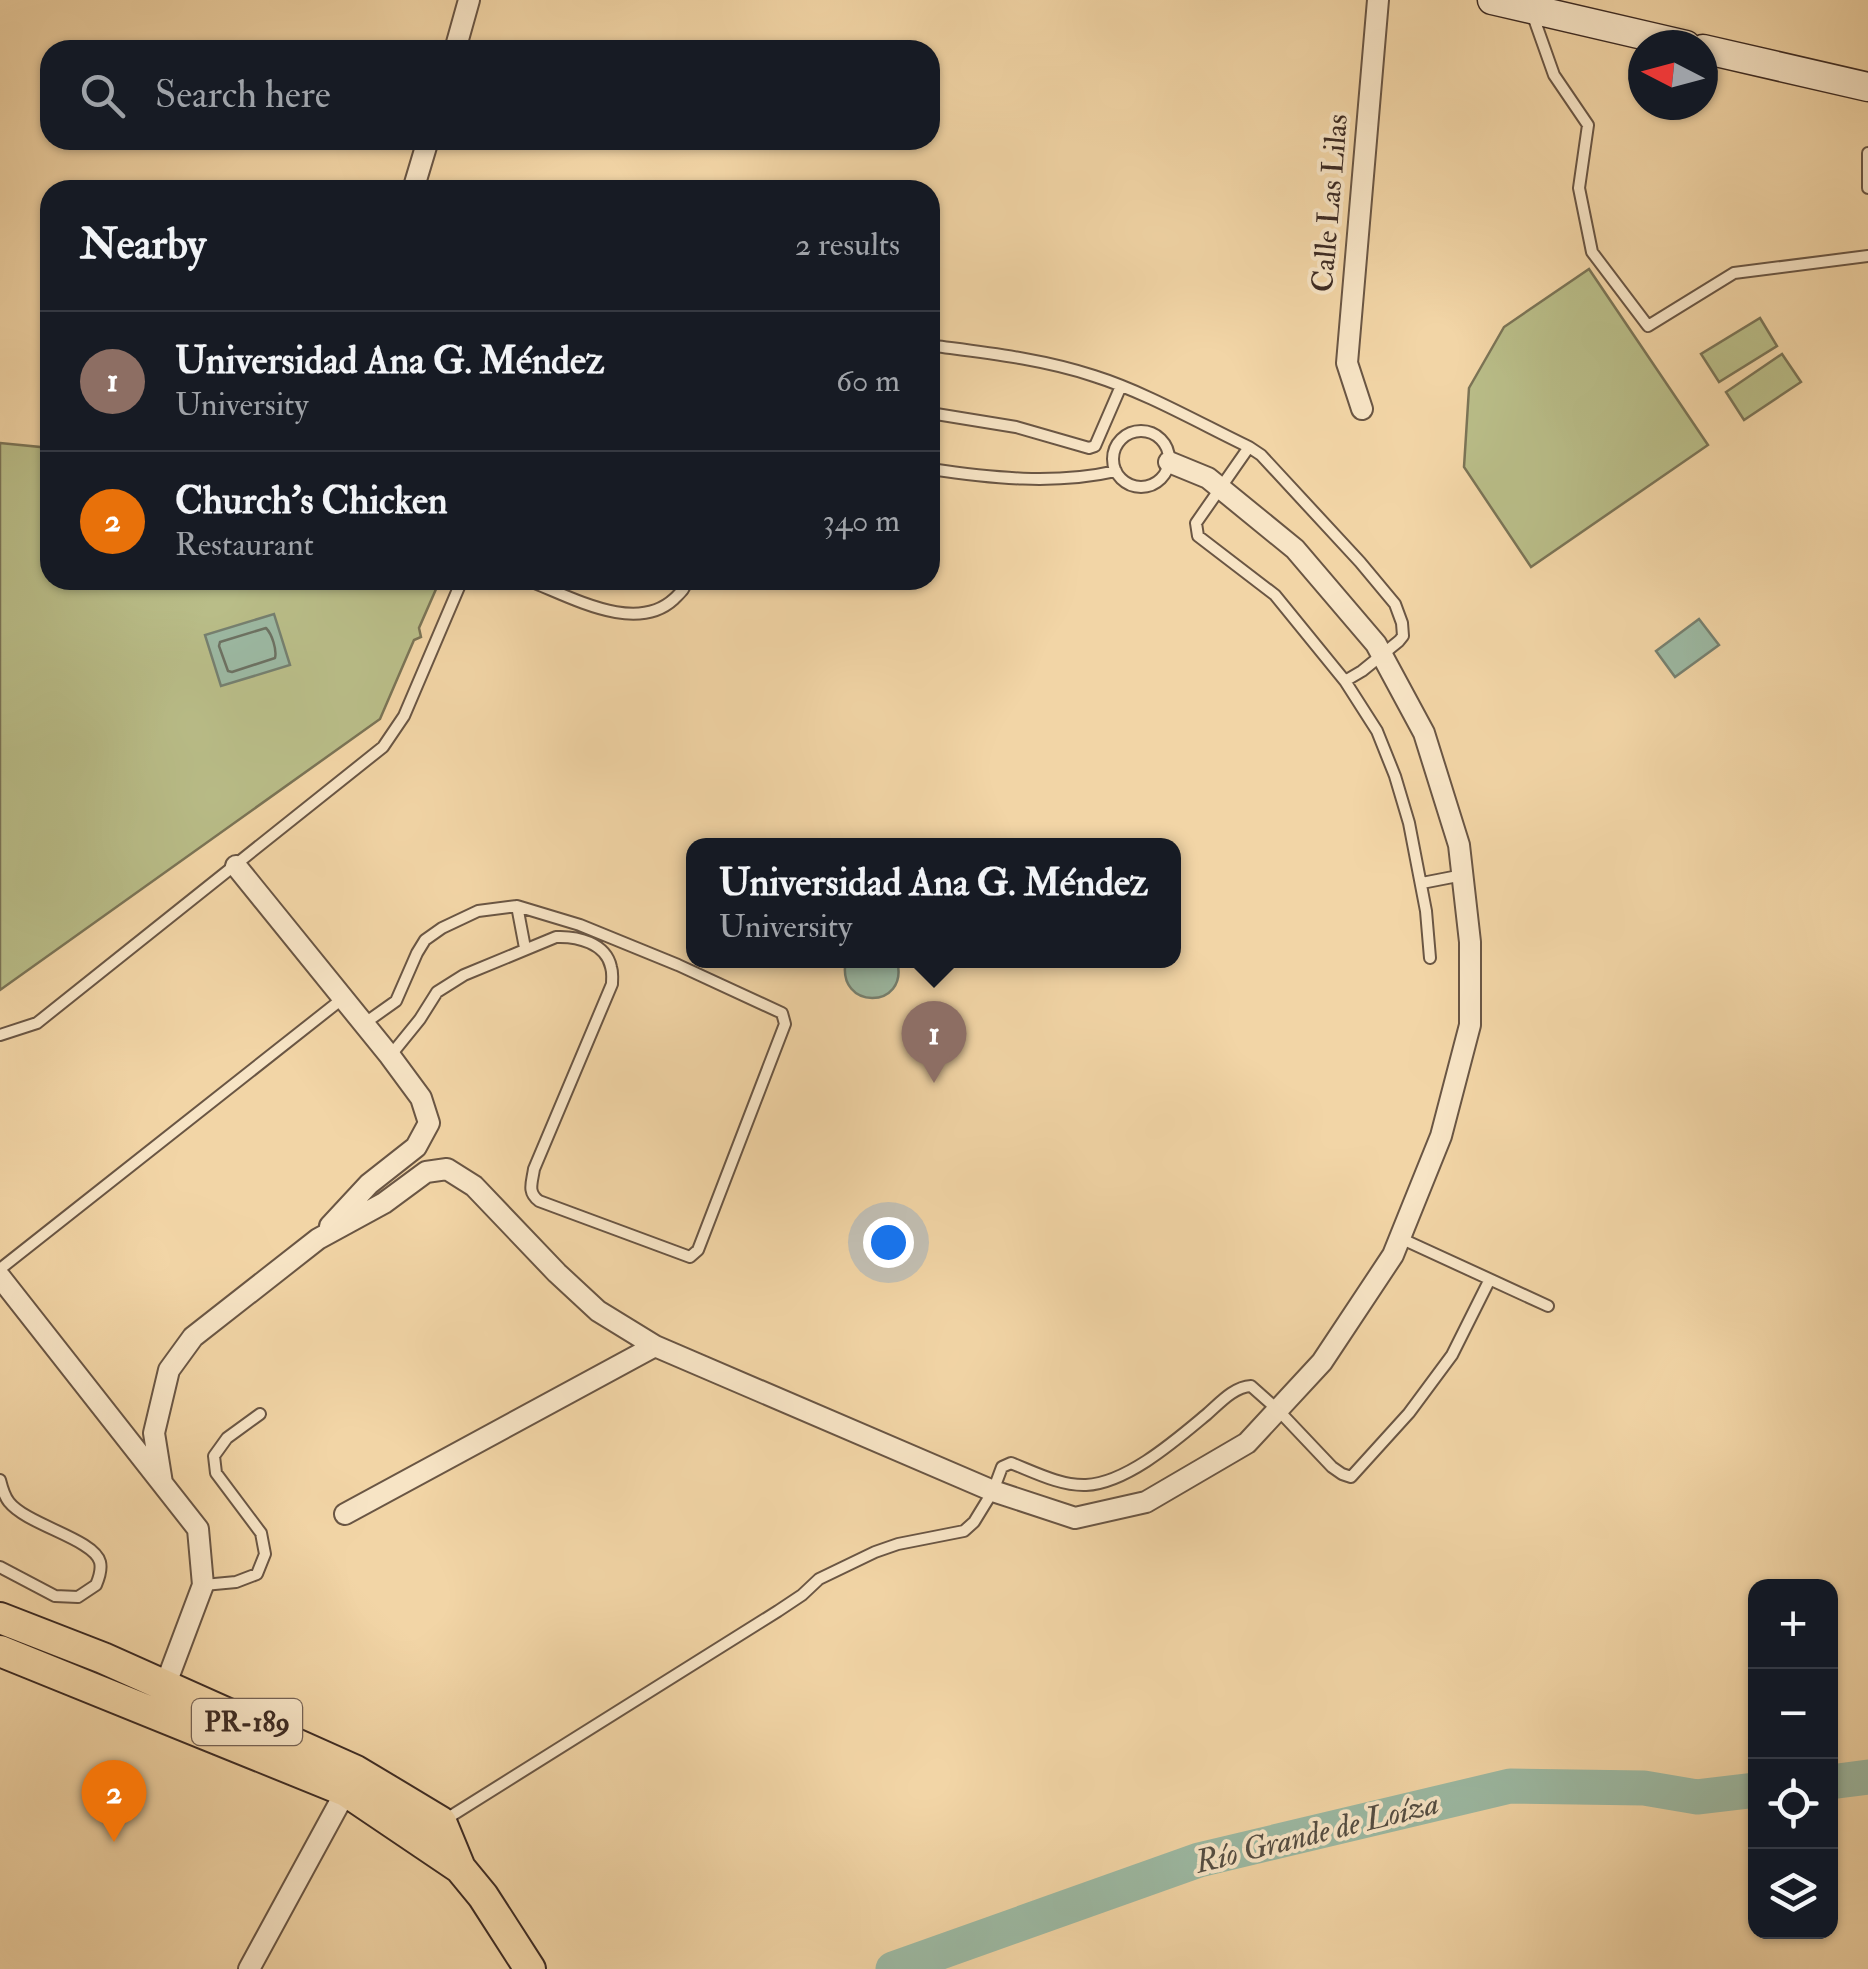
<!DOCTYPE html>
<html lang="en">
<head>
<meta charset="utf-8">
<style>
	:root { --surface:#171b24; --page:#20242c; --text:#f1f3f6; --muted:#9ea1a6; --line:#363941; --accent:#0f766e }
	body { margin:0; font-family:"IM FELL Double Pica",serif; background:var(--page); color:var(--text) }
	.controls { position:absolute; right:30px; bottom:30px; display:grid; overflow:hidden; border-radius:20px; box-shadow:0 2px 8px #0004 }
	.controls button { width:90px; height:90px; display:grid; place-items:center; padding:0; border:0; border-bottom:2px solid var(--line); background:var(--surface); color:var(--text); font:50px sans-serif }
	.compass { position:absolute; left:1628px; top:30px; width:90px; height:90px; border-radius:50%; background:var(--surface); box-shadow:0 2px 8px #0004; rotate:276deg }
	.you { position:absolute; left:888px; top:1242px; width:35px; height:35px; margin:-25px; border:8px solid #fff; border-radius:50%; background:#1a73e8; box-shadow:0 0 0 15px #1a73e833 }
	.badge { display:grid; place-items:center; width:65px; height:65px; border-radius:50%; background:var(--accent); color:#fff; font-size:32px; font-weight:700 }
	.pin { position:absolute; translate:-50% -82px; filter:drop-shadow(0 2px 5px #0008) }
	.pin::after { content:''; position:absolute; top:52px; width:35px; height:30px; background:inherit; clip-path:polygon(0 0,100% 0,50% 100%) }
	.popup { position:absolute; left:686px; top:838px; width:495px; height:130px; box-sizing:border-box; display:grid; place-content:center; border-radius:20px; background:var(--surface); filter:drop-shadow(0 2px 8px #0005); font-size:32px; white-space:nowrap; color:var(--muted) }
	.popup b { font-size:38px; color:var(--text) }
	.popup::after { content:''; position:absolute; left:50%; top:100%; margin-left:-20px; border:20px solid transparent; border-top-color:var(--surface) }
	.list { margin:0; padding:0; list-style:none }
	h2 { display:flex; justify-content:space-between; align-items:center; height:130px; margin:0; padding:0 40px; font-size:42px }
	h2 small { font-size:32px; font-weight:400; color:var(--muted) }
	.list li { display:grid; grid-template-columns:65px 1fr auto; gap:30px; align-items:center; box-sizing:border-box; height:140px; padding:0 40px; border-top:2px solid var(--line) }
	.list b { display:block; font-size:38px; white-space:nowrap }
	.list p { margin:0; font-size:32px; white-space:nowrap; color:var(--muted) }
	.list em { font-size:32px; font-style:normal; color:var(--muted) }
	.icon { flex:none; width:55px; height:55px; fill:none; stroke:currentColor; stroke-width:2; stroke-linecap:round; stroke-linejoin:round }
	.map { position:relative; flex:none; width:1868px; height:1969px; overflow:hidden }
	.search { position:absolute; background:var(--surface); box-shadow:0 2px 8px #0004; left:40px; top:40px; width:900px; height:110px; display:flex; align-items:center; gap:25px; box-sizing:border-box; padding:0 35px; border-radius:30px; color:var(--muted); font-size:38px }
	.panel { position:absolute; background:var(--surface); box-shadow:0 2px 8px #0004; left:40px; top:180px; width:900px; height:410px; border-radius:30px }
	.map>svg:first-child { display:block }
	.green { fill:#b9bd88; stroke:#7b7456; stroke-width:2.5 }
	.water { fill:#9cb9a3; stroke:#768070; stroke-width:2.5 }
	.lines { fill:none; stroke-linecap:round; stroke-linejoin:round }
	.shore { stroke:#6c7263; stroke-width:2.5 }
	.river { stroke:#9cb9a3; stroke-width:35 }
	.lane-casing { stroke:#6a5644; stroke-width:14 }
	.street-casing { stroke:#6a5644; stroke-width:24 }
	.secondary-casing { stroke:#3d2b23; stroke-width:31 }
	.primary-casing { stroke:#3d2b23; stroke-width:34 }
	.lane { stroke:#f7e4c5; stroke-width:10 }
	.street { stroke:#f7e4c5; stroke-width:20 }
	.secondary { stroke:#f7e4c5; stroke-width:28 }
	.primary { stroke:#f2d5a6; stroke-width:30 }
	.labels { text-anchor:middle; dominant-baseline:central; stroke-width:8; stroke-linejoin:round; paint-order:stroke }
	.shield { fill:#f7e4c5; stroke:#756254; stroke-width:2.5 }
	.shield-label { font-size:28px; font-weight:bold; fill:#3d2b23 }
	.street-label { font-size:30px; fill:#3d2b23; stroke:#f7e4c5 }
	.water-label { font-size:32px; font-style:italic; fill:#554e43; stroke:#f7e4c5 }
</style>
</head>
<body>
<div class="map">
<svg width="1868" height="1969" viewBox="0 0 1868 1969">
	<rect width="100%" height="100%" fill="#f2d5a6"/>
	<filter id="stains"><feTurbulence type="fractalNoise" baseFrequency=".002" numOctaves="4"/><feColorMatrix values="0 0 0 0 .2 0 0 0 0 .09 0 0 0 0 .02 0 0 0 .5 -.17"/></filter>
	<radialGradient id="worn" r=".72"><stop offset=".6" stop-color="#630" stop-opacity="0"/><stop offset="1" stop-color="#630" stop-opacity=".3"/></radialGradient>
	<!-- green -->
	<path class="green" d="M1589,269L1708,445L1531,567L1464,467L1469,388L1504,327Z
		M1760,318L1777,346L1719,382L1701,354Z
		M1782,354L1801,382L1744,420L1726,392Z
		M0,443L50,448V580H440L419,628L421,637L414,640L380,719L0,990Z"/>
	<!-- water -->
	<path class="water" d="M274,614L290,665L221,686L205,635Z
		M1699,619L1719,645L1675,677L1656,651Z
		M846,960L897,961C910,1010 835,1011 846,960Z"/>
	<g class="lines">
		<!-- shore -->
		<path class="shore" d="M266,628C272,634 277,650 275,658L232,672L228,671L219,646L220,642Z"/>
		<!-- river -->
		<path class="river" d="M1830,1782L1868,1777
			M893,1969L1199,1860L1510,1786L1644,1788L1697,1797L1756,1790"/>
		<defs>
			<path id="lane" d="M1532,13L1554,75L1588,125L1579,188L1592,252L1648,326L1734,273L1868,256
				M1868,153V188
				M930,349L935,346C988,353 1043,359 1094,376C1145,392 1201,424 1249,447L1261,455L1360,562L1395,604L1402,623L1403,636L1399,641L1362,671L1345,681
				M930,413L1016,427L1089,448L1095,446L1121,386
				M1113 459a28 28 0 1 1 56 0a28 28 0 1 1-56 0Z
				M1249,447L1196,523L1198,536L1275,595L1345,681L1377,731L1395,776L1409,823L1426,911L1430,958
				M930,469C991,478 1055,485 1116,471
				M527,580C570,596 635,635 674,599C681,592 685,589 687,580
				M1422,883L1463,875
				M517,906L525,948
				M365,1023L396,1001L417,953L425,940L442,928L478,911L517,906L580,925L678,965L782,1013L785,1024L698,1250L690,1257L539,1201C527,1192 532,1183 534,1169L612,984C612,978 613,973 611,967C606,943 577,936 556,937L464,975L437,992L420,1019L390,1056
				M0,1035L37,1023L383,747L404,716L462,580
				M1400,1238L1548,1306
				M0,1269L342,999
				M0,1480C2,1488 4,1496 9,1502C27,1525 94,1539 100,1562C102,1570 99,1578 96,1585L78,1597L55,1596L0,1567
				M204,1585L236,1582L257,1574L265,1554L261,1533L216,1473L214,1456L227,1438L260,1414
				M443,1821L778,1611L802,1595L819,1579L875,1552L898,1544L964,1531L974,1522L993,1491L1002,1467L1011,1463C1034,1472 1061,1486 1086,1485C1127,1483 1176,1440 1206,1415C1219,1404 1233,1387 1251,1386L1278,1410L1332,1467L1342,1474L1351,1477L1409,1413L1452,1355L1489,1281"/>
			<path id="street" d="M455,50L469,0
				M413,190L428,140
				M1362,409L1347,363L1378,0
				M236,866L390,1056L421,1098L429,1123L416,1147L369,1184L330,1226
				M0,1277L198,1529L203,1585L162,1694
				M162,1483L154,1433L169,1370L193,1337L318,1239L384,1203L426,1172L447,1169L474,1186L557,1273L598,1311L655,1346
				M345,1514L655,1346L993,1491L1075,1518L1146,1502L1247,1443L1322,1362L1393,1255L1441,1136L1470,1025V942L1459,845L1424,733L1376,644L1295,549L1208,478L1169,462
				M249,1969L346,1791"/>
			<path id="secondary" d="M1492,0L1686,45
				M1703,49L1868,87"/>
			<path id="primary" d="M0,1618L103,1658L356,1771L441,1822L460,1868
				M0,1651L346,1791L460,1868L483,1896L530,1969"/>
		</defs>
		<!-- lane casing -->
		<use href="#lane" class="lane-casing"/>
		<!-- street casing -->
		<use href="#street" class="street-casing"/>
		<!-- secondary casing -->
		<use href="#secondary" class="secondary-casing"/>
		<!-- primary casing -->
		<use href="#primary" class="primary-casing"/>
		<!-- lane -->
		<use href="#lane" class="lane"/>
		<!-- street -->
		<use href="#street" class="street"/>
		<!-- secondary -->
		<use href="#secondary" class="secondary"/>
		<!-- primary -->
		<use href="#primary" class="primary"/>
	</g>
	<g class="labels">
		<!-- shield labels -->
		<rect class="shield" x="192" y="1699" width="110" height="46" rx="8"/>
		<g class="shield-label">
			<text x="247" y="1722">PR-189</text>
		</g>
		<!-- street labels -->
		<g class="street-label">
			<text transform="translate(1330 203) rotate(-85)">Calle Las Lilas</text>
		</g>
		<!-- water labels -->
		<g class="water-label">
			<text transform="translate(1317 1833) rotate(-14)">Río Grande de Loíza</text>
		</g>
	</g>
	<rect width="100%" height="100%" filter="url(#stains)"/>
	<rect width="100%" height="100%" fill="url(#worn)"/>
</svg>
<div class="controls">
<button>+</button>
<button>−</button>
<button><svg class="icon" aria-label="locate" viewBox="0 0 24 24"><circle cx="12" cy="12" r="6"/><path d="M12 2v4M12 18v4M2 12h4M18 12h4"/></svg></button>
<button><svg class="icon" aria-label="layers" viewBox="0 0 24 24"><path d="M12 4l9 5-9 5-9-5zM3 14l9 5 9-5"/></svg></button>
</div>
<svg class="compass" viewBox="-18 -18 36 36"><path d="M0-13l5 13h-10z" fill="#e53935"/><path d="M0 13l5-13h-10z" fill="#9ea1a6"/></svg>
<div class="you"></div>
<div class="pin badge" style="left:934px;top:1083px;background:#8d6e63">1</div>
<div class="popup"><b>Universidad Ana G. Méndez</b>University</div>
<div class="pin badge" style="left:114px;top:1842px;background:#e8710a">2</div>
<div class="search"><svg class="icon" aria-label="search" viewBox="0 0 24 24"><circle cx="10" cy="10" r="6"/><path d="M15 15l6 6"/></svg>Search here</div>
<section class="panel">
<h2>Nearby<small>2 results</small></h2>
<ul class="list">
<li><span class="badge" style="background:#8d6e63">1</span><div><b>Universidad Ana G. Méndez</b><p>University</p></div><em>60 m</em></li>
<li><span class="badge" style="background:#e8710a">2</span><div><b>Church's Chicken</b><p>Restaurant</p></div><em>340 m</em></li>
</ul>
</section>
</div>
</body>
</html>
